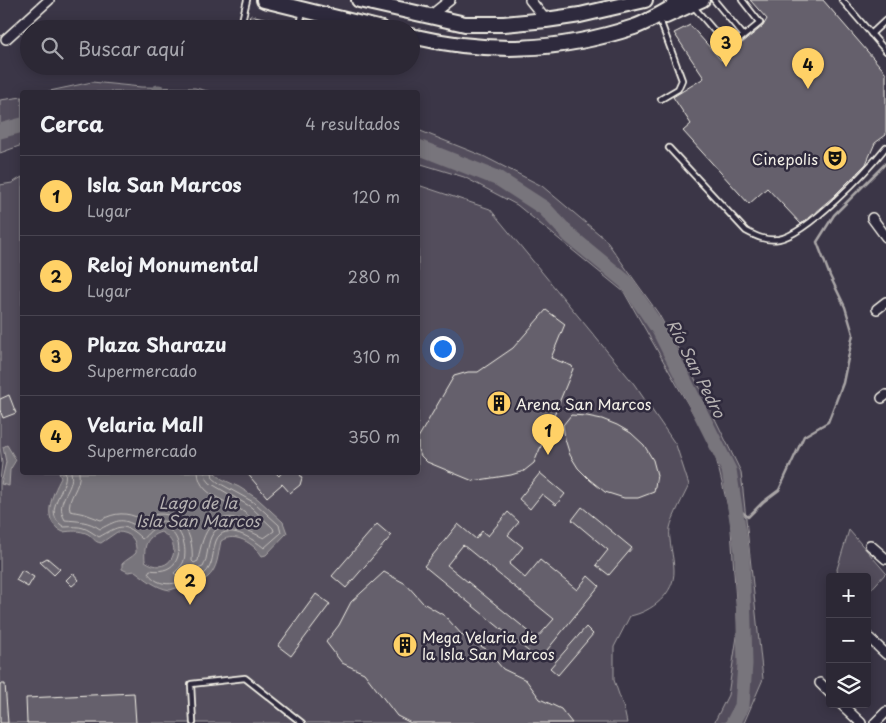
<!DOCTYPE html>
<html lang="es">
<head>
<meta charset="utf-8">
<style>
	:root { --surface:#2c2835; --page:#34303d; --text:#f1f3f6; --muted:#a6a6ad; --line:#484450; --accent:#ffd166 }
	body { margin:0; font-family:"Playpen Sans",sans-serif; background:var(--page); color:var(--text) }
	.controls { position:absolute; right:15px; bottom:15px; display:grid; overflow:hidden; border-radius:5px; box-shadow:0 2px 12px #0003 }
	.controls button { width:45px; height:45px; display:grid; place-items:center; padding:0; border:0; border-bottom:1px solid var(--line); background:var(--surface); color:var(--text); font:25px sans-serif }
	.you { position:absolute; left:442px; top:348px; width:18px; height:18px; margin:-12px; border:4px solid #fff; border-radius:50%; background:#1a73e8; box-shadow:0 0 0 8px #1a73e833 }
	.badge { display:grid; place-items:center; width:32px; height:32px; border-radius:50%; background:var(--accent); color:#111; font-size:16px; font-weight:700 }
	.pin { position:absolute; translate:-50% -41px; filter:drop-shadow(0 1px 2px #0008) }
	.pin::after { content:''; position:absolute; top:26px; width:18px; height:15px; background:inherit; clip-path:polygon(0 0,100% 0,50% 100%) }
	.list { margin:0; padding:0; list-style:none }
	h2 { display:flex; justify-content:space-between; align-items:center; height:65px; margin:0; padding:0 20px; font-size:21px }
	h2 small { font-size:16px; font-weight:400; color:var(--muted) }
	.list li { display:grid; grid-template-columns:32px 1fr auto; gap:15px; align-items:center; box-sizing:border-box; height:80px; padding:0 20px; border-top:1px solid var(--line) }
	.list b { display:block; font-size:19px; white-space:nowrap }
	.list p { margin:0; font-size:16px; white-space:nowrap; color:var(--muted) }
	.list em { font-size:16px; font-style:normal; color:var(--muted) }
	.icon { flex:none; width:28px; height:28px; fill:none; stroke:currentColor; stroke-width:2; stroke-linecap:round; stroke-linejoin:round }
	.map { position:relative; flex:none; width:886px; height:723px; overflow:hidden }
	.search { position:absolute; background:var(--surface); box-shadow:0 2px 12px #0003; left:20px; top:20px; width:400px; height:55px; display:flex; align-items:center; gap:12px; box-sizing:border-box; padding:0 18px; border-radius:28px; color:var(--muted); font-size:19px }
	.panel { position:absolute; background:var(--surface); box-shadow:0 2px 12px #0003; left:20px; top:90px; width:400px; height:385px; border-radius:5px }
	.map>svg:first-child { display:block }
	.green { fill:#534e5c; stroke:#a4a0a2 }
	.water { fill:#78747b; stroke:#aaa6a7; fill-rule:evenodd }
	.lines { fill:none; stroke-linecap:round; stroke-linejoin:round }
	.shore { stroke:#c2bfbc; stroke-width:1 }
	.stream { stroke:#aaa6a7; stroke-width:2.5 }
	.river { stroke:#78747b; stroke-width:15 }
	.building { fill:#65616c; stroke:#f4f1e8; fill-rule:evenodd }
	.lane-casing { stroke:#f4f1e8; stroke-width:8 }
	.street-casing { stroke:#f4f1e8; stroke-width:12 }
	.secondary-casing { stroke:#f4f1e8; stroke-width:16 }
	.primary-casing { stroke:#f4f1e8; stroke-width:18 }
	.lane { stroke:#2f2a3d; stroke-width:4.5 }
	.street { stroke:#2f2a3d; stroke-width:9 }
	.secondary { stroke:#2f2a3d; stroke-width:12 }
	.primary { stroke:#2f2a3d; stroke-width:14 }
	.labels { text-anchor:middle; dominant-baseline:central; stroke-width:5; stroke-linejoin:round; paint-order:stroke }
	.poi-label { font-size:15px; fill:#f4f1e8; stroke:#2f2a3d; text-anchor:start }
	.water-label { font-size:16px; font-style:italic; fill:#b6b2b2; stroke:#2f2a3d }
</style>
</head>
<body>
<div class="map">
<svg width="886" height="723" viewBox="0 0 886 723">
	<rect width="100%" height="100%" fill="#3b3647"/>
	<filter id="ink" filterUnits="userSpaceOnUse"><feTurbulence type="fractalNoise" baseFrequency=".02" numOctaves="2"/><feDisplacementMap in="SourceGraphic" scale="10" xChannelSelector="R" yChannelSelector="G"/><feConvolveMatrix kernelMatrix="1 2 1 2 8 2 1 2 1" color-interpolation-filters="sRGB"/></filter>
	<g filter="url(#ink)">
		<!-- green -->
		<path class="green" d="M92,82L141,87L195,88L212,92H45Z
			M22,97V145L0,153V100Z
			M418,130L483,156L542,186L605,239L658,313L699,386L741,472L763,679L744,723H714L728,695L738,630L730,515L714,450L624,292L517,205L464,177L418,163Z
			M22,177V472H418V185L490,209L634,384L676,445L689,485C684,496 672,518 670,528C668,540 674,557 674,570C675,594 651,612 630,616L614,647V680L624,709L627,723H0V481L2,463L0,447V185L12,183Z
			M849,530L886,573L867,594V577H838L837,569Z"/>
		<!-- water -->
		<path class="water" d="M7,445L16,460L10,470L9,486L1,484L6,462L3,447Z
			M59,473H215L222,479L239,487L258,499L283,522L287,533L266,555L262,556C254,544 235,531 221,541C218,554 218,569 207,578L170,590C156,588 146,579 135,571L128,572L122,569V564C127,559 131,558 136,553C137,540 131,532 117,532L101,543C94,542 94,538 88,534C80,530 71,531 63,532C40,521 52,495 61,478ZM161,532C187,546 169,578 145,561C144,547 145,537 161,532Z"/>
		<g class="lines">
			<!-- shore -->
			<path class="shore" d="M65,472C70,489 39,511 64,527C83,526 84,527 99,537C119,526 124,521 142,539C148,535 152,526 161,527C185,529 188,577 150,570L148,573C163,593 184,580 204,574C214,566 212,552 216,541C224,520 255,540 264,548L281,533L279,525L255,503L219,483L213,478L212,472
				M71,472C76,491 53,499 65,520C77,521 89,521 100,529C120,519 121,517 142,529C147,525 153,521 160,521C179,520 188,545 184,560C183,565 178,569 174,573L177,576L203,567C208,558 207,546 211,537C222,514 250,532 264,538L274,531L273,528L251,507L210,483L206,478L205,472
				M79,472C82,487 66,498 70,511L85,514L101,520C115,512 127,512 141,519C174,503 195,528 192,561L194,563L198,561C203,530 213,508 249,522L252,520C238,500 199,501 198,472"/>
			<!-- stream -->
			<path class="stream" d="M735,506L748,517L763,502L779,490L804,436L828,422L843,383L853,334L845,307L830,276L817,242L834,215L886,163"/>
			<!-- river -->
			<path class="river" d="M158,92H159
				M0,131L22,125
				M418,147L499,179L544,208L570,236L626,282L659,330L729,470L742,552L745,664L742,706L733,723"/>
		</g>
		<!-- building -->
		<path class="building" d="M750,0H823L886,73V135L875,143L866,164L833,197L801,224L767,188L749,204L683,131L691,124L673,97L704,78L674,33L690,25L721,60L763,26L767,19Z
			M250,15L296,25L295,29H262L248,25Z
			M546,310L565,324L551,358L572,366L573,369L534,463L524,471L511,475L473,481L427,462L421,456L418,450V438L454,376L468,372H478L513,348Z
			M9,395L16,413L3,418L0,410V399Z
			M571,415L587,416L602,419L617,425L631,433L644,445L653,460L657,475L654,492L638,498H624L605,492L590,480L578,468L570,455L565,439L563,425Z
			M246,472H275L279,476L282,472H299L302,478L300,485L290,493L282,484L267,497Z
			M540,473L565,494L556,505L542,494L530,509L519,499Z
			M582,507L632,548L609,575L596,565L608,550L572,520Z
			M508,512L519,522L508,535L523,547L509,564L525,578L540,560L577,590L588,576L599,586L539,660L424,566L458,524L476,539L482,531L488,536ZM463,545L554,619L537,638L447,565Z
			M377,524L391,536L346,588L332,576Z
			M47,558L60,569L54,575L40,562Z
			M22,570L34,577L28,587L16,580Z
			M384,572L406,584L423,603L445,616L463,636L486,649L503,669L526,680L540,699L561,709L572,723H411L397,716L364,673L342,663L326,642L339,625L351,602Z
			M73,573L79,580L72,586L66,580Z
			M316,594L330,604L291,656L278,646Z
			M586,627L593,634L558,675L550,668Z
			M0,684H5L8,723H0Z
			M134,693L136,723H27L26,698Z"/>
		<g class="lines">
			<defs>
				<path id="lane" d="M714,0L744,36
					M842,0L886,51
					M693,6L729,48L760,23L742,0
					M660,20L682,80L678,89L661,99
					M240,29L247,0
					M299,29L303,11
					M871,34L886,20
					M669,148L746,231C757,237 766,241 779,239C807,234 867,171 886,147
					M193,723L191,684L245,678L302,723"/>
				<path id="street" d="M530,0L546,20
					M430,16L450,0
					M6,39L49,0
					M872,218L886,237
					M877,309L886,302
					M882,398L886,395
					M870,545L886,559
					M867,636L886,654
					M820,683L830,693
					M841,704L861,723
					M875,723L886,712"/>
				<path id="secondary" d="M666,17L703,0"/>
				<path id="primary" d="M264,0L382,29
					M359,0L465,24H504L546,20L580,15L645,0
					M411,36C488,54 558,52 634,27C651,21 669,9 685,0"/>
			</defs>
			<!-- lane casing -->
			<use href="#lane" class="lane-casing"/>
			<!-- street casing -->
			<use href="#street" class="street-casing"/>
			<!-- secondary casing -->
			<use href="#secondary" class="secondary-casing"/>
			<!-- primary casing -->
			<use href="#primary" class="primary-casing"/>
			<!-- lane -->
			<use href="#lane" class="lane"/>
			<!-- street -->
			<use href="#street" class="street"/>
			<!-- secondary -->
			<use href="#secondary" class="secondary"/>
			<!-- primary -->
			<use href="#primary" class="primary"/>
		</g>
	</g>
	<!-- icons -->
	<defs>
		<symbol id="theatre-disc" viewBox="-11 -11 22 22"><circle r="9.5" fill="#ffd166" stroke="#2f2a3d"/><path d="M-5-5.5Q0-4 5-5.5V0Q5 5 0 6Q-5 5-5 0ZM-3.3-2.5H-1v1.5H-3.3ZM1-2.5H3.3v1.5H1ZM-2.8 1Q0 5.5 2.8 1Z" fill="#111"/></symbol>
		<symbol id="building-disc" viewBox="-11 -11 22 22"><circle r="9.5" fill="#ffd166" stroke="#2f2a3d"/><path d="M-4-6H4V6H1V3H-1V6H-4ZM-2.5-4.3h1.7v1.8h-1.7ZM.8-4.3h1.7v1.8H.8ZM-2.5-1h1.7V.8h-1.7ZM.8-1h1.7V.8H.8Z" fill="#111"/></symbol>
	</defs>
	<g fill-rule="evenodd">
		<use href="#theatre-disc" x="821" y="144" width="28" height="28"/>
		<use href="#building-disc" x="485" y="389" width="28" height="28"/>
		<use href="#building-disc" x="391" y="631" width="28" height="28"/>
	</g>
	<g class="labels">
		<!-- poi labels -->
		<g class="poi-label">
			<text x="818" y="158" text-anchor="end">Cinepolis</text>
			<text x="516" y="403">Arena San Marcos</text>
			<text x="422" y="636">Mega Velaria de<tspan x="422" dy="17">la Isla San Marcos</tspan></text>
		</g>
		<!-- water labels -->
		<g class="water-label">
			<text transform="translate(697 368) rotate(63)">Río San Pedro</text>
			<text x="198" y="502">Lago de la<tspan x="198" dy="18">Isla San Marcos</tspan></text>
		</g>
	</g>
</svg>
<div class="controls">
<button>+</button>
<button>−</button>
<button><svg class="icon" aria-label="layers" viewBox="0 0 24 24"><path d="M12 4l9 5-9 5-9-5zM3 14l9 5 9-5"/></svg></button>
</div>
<div class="you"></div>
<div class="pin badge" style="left:548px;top:455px">1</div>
<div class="pin badge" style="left:190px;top:605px">2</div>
<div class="pin badge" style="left:726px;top:67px">3</div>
<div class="pin badge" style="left:808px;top:89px">4</div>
<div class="search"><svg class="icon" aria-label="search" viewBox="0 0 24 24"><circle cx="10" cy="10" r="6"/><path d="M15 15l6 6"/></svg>Buscar aquí</div>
<section class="panel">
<h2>Cerca<small>4 resultados</small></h2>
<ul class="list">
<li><span class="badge">1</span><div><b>Isla San Marcos</b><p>Lugar</p></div><em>120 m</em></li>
<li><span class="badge">2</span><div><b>Reloj Monumental</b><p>Lugar</p></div><em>280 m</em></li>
<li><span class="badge">3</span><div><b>Plaza Sharazu</b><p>Supermercado</p></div><em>310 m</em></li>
<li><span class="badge">4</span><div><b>Velaria Mall</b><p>Supermercado</p></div><em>350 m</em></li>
</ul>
</section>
</div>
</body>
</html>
